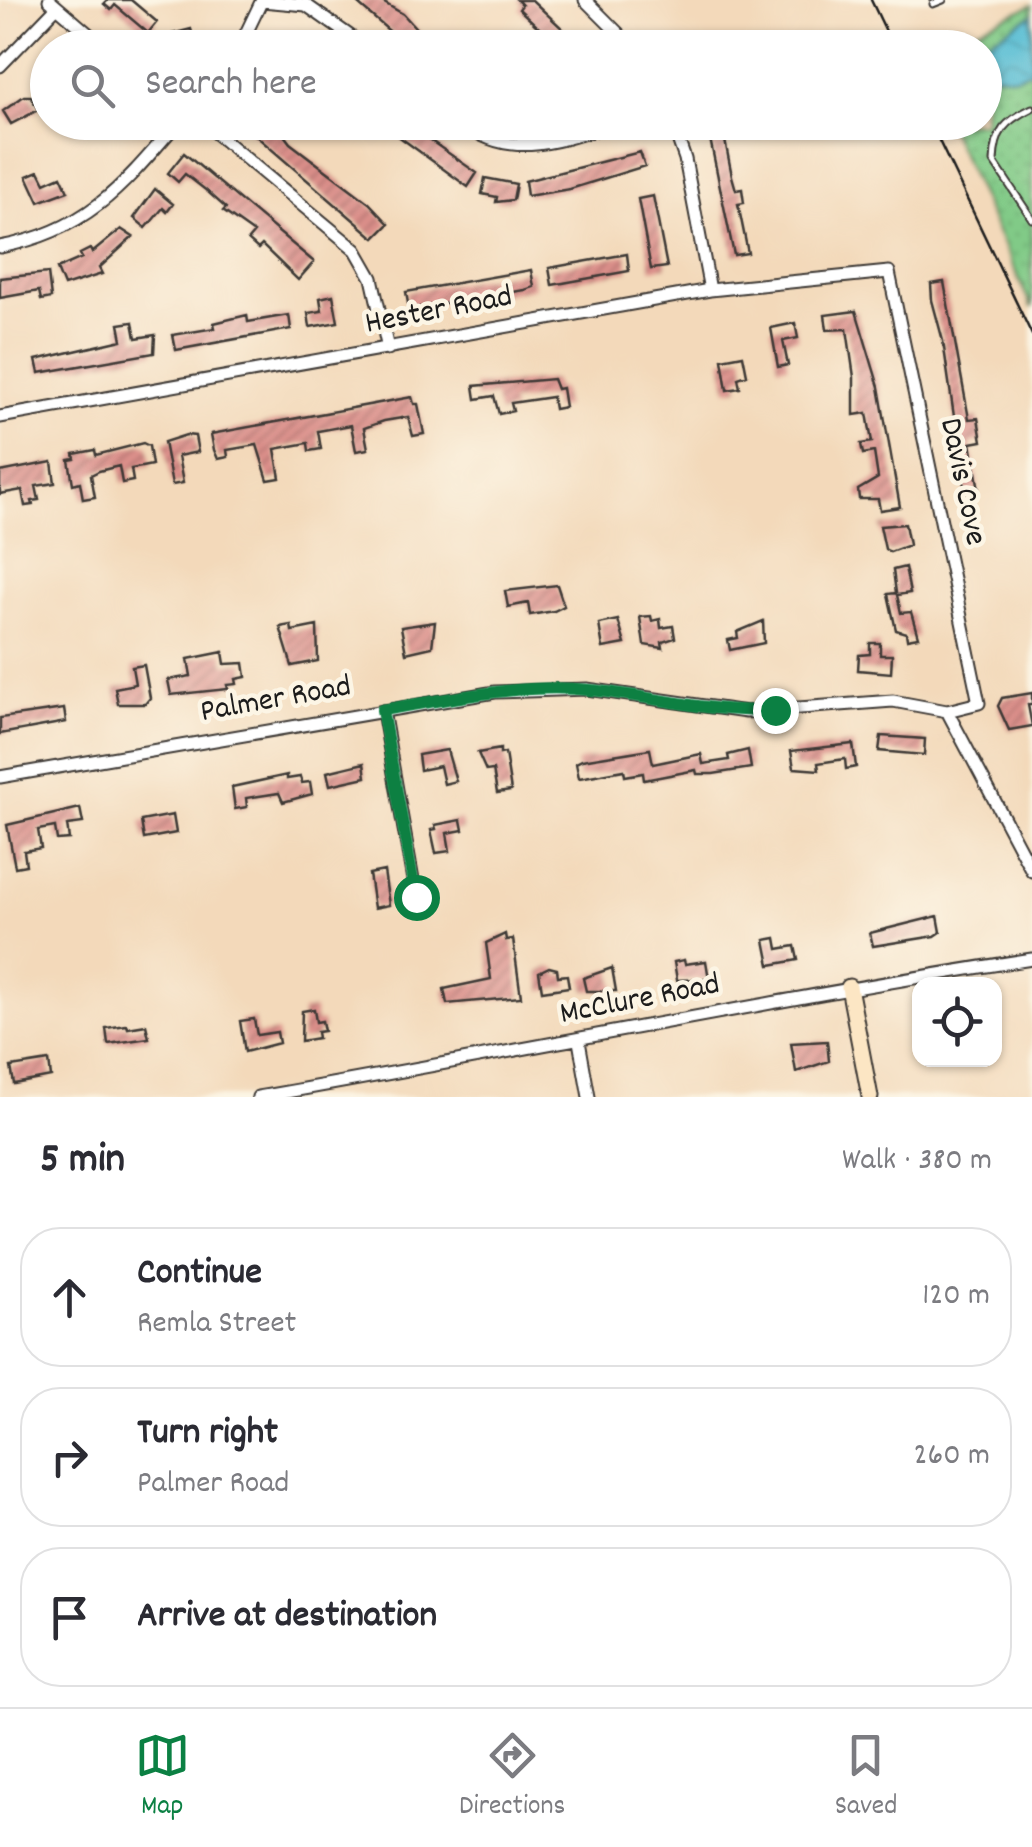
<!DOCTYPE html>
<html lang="en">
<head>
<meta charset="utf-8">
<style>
	:root { --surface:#fff; --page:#f7f7f7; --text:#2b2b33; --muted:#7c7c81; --line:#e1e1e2; --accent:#0b8043 }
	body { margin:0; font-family:Dekko,sans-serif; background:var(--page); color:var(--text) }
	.controls { position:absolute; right:30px; bottom:30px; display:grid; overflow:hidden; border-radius:20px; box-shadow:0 2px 8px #0004 }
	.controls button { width:90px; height:90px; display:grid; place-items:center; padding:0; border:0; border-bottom:2px solid var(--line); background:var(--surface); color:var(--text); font:50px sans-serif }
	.stop { position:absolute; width:30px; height:30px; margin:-22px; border:8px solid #0b8043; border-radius:50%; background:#fff }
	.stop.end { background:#0b8043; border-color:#fff; box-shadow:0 2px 10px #0008 }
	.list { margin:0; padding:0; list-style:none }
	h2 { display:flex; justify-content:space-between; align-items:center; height:130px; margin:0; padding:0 40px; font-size:42px }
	h2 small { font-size:32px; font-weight:400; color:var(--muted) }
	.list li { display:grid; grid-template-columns:65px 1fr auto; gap:30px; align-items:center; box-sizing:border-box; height:140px; margin:0 20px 20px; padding:0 20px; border:2px solid var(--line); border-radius:40px }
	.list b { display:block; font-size:38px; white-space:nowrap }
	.list p { margin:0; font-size:32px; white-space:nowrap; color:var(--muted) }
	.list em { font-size:32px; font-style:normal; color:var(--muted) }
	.icon { flex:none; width:55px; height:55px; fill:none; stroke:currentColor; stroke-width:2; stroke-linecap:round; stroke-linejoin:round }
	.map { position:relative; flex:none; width:1032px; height:1097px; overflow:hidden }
	.search { position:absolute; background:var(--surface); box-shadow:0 2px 8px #0004; left:30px; right:30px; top:30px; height:110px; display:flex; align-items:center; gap:25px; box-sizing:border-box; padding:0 35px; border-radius:55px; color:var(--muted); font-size:38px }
	.sheet { height:610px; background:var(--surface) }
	nav { display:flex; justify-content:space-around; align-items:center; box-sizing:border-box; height:140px; border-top:2px solid var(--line); background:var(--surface); font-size:28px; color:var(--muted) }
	nav a { display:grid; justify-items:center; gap:5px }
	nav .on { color:var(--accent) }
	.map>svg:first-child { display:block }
	.grass { fill:url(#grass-dots); stroke:#4e7352; stroke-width:2.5 }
	.water { fill:url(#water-waves); stroke:#396c78; stroke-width:2.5 }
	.building { fill:url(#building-hatch) }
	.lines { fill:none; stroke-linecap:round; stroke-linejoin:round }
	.lane-casing { stroke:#3c3834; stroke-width:9 }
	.street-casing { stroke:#3c3834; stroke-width:15 }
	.secondary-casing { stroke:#3c3834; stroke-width:19 }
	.lane { stroke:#fff; stroke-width:5 }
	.street { stroke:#fff; stroke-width:11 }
	.secondary { stroke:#fce6c4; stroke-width:15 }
	.rail { stroke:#1c1c1c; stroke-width:2.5 }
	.route { stroke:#0b8043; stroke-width:12 }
	.labels { text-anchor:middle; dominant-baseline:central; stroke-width:9; stroke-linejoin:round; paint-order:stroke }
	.street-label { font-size:32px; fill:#1c1c1c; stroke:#fcf5e5 }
</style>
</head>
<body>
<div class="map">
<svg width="1032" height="1097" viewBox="0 0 1032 1097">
	<defs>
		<pattern id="grass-dots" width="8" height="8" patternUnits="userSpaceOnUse" patternTransform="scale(2.5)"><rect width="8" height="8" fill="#81ca87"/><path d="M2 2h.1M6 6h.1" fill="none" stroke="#6fad74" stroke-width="1.8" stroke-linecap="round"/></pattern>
		<pattern id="water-waves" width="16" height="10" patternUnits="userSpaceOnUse" patternTransform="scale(2.5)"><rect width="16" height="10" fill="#56bdd4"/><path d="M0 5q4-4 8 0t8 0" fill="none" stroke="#4aa2b5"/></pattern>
		<pattern id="building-hatch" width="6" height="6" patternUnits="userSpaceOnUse" patternTransform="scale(2.5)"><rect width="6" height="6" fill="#db8f8a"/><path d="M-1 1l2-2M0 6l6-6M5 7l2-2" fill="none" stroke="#b17470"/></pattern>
	</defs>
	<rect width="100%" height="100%" fill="#fcf5e5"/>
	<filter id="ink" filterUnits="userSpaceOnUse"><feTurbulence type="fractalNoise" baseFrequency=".01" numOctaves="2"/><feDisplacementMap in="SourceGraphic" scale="20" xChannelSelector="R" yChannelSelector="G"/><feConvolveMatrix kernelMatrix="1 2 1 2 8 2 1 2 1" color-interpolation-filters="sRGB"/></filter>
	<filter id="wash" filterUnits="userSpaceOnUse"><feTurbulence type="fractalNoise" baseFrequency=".0048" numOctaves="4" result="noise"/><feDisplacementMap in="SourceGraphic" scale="40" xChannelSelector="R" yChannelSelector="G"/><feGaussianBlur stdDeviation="2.25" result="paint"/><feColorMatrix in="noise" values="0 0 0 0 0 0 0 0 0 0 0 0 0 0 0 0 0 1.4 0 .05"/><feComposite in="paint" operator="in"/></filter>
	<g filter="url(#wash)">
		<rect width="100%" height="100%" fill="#f3d9ba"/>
		<!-- grass -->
		<path class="grass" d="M1032,5V308L947,123L984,122V48H935Z"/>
		<!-- water -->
		<path class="water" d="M1032,15V71L1015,77L990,74L985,67L983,44Z"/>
		<g id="blocks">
			<!-- building -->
			<path class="building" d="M108,0H131L157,22L148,33L115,5L111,10L104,4Z
				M364,0H379L403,14L434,48H409L359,5Z
				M517,0H532L583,48H560L519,9L522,5Z
				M191,29L196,46L160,48L157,38Z
				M24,96H31L38,110L11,124L3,111Z
				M240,122H274L290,143L369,203L389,224L375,238L371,235Z
				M379,122H404L477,173L468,187Z
				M722,125L732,176L736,190L742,189L744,203L738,204L748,253L734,255L708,129Z
				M640,152L645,166L570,189L527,196L525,181Z
				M184,153L314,262L298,280L262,245L258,249L248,240L254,233L223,211L226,208L208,192L185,174L178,182L168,173Z
				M39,171L45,183L61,176L68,191L39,202L27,176Z
				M485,178L516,184L513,200L496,202L497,197L482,194Z
				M155,189L173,204L167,212L163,208L146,228L134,218Z
				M653,196L667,267L651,269L638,199Z
				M121,229L133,237L99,268L102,274L64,286L57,269L82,258L80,254L90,249L92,253Z
				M627,254L629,271L552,285L549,268Z
				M531,270L534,287L525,290L409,309L406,292Z
				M48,273L51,298L41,300L39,291L0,298V278Z
				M944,282L969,419L978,418L982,441L971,443L979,490L965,492L943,341L932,300L931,284Z
				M333,295L338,322L310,327L308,313L322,311L320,298Z
				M856,311L879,387L900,507L880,510L878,499H859L858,490L878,478L874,452L863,454L861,444L872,442L867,413L854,415V377L847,329L827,330L825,315Z
				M247,315L248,322L289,315L291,329L176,350L173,335L215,328L214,323Z
				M133,322L136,338L155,335L154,353L39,373L36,360L122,340L119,324Z
				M795,323L798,338L783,341L788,365L778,367L771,328Z
				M743,355L747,375L738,378L740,388L727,390L722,359Z
				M553,379L557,389L562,388L565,407L554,409L552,397L511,403L513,411L499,414L494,396L476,399L474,386Z
				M412,397L414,404H418L424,434L413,436L408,417L384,421L364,428L368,449L356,451L351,425L318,431L321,449L309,451L308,443L275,449L280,478L268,480L257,445L227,450L228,457L218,459L214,450L211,434Z
				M186,435L195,436L198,452L178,456L183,483L172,485L164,442Z
				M143,443L149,446L152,465L131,469L133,481L122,483L119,466L99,471L91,475L95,497L83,499L80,482L73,484L69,460L75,459L74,454L95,450L96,455Z
				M52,462L55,483L36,486L39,500L32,501L33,505L25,506L22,490L0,494V472Z
				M905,524L909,545L890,552L885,549L880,526Z
				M905,567L910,593L897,595L901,613L911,612L918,637L907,639L906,633L896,630L888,594L896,593L893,570Z
				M557,585L564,606L554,611L530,615L528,603L508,607L505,591Z
				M651,616L652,621L660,619L661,628L673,626L675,638L662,642L663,648L644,645L640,617Z
				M618,620L625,644L603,648L599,624Z
				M763,621L764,643L730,650L728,640L738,638L737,632Z
				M435,622L432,647L406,653L401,627Z
				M291,625L292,631L317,626L318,661L292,666L280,627Z
				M870,643H880V655H892L891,673L858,670L859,655L870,654Z
				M223,652L225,664L244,663L246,677L236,679L237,684L227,685L228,689L171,695L168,680L191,676L188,659Z
				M144,665L150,698L145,704H118L115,688L135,684L132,667Z
				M1032,693V705H1028L1032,726L1009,730L998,706L1002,698Z
				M64,709L66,722L0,734V718Z
				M881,736L925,739L924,755L879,751Z
				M853,744L856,767L846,769L845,759L818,763L819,770L794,768L791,751Z
				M500,749V754L505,753L511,791L497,793L493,770L486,771L478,753Z
				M650,749L653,764L701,754L703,764L729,760L728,755L748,750L751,768L713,774H697L696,770L644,780L643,773L625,776L624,770L579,778L576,763L582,760Z
				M447,750L456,781L444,784L440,766L420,770L418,755Z
				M364,763L366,777L330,785L327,772Z
				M287,775V779L300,777L302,783L310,782L312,794L283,802L279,793L246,798L247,807L235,809L232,787Z
				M80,808L83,823L67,825L69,839L57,840L55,827L38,830L41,848L24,851L26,865L15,867L7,825Z
				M173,815L176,833L144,839L141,821Z
				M461,820L463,830L447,833L450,851L436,853L431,830L436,829L435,825Z
				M384,871L389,905L374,908L369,874Z
				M938,916L941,932L935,936L873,946L870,933Z
				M505,934L506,940L513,939L521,997L447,1004L444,989L491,979L486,943Z
				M776,938L778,949L795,946L798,960L770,965L765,940Z
				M684,960L685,964L706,961L709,979L677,980L674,962Z
				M549,967L557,969L558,976L567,975L569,987L542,991L539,972Z
				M612,968L616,991H586L583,978Z
				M314,1009L316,1022L322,1021L324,1031L317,1032L318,1038L301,1041L302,1011Z
				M254,1019L257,1035L277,1032L279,1043L245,1052L240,1021Z
				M127,1025L128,1028L146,1025L149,1038L108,1044L106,1028Z
				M827,1041L829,1061L796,1072L791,1043Z
				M49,1061L51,1077L14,1084L11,1067Z"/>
		</g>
	</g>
	<g filter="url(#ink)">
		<use href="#blocks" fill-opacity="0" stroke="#3c3834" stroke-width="2.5"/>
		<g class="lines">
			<defs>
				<path id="lane" d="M933,4L943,0
					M1032,108C1005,121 995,131 994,162L1032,219"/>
				<path id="street" d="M49,0L105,48
					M585,0L633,48
					M262,1L306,5L367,48
					M239,48L262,0
					M0,66L55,9
					M202,122L356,250L372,278L388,349
					M461,122C511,163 565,139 620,122
					M672,122L685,159L710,290
					M0,247C87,231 123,186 178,122
					M0,417L710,290L889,272L979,703L947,711L893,701L746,712L587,689L495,692L0,777
					M383,711L416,897
					M947,711L1032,871
					M579,1041L589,1097
					M258,1097C516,1052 773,999 1032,959"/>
				<path id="secondary" d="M849,987L870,1097"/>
			</defs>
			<!-- lane casing -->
			<use href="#lane" class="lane-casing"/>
			<!-- street casing -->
			<use href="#street" class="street-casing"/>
			<!-- secondary casing -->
			<use href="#secondary" class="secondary-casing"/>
			<!-- lane -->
			<use href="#lane" class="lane"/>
			<!-- street -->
			<use href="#street" class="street"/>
			<!-- secondary -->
			<use href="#secondary" class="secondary"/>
			<!-- rail -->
			<path class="rail" d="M871,0L894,48
				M930,122L1032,335"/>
		</g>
	</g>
	<g class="lines" filter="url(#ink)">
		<!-- route -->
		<path class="route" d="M416,897L382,710C450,699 521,683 590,690C652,696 713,714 775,710"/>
	</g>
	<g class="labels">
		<!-- street labels -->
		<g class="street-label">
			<text transform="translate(439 312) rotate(-11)">Hester Road</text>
			<text transform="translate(961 482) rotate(78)">Davis Cove</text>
			<text transform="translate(276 701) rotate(-10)">Palmer Road</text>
			<text transform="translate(640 1001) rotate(-11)">McClure Road</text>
		</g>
	</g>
</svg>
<div class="controls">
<button><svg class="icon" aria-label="locate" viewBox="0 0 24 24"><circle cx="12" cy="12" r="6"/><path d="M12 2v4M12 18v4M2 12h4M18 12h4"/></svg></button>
</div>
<div class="stop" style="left:416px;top:897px"></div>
<div class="stop end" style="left:775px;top:710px"></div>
<div class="search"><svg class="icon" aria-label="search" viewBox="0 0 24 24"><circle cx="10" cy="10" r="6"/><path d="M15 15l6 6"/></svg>Search here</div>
</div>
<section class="sheet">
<h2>5 min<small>Walk · 380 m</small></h2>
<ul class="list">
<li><svg class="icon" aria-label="ahead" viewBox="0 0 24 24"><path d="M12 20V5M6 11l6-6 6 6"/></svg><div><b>Continue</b><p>Remla Street</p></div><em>120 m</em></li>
<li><svg class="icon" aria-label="right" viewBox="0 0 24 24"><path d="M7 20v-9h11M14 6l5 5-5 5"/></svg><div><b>Turn right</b><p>Palmer Road</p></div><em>260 m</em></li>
<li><svg class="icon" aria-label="arrive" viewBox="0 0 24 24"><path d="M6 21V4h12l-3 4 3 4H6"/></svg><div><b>Arrive at destination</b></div></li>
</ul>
</section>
<nav>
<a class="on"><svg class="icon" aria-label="map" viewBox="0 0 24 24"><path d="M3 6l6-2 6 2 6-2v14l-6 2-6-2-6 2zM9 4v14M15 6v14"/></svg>Map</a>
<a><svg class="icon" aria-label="directions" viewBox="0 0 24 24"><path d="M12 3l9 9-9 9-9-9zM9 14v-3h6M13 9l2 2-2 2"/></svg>Directions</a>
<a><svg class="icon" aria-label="saved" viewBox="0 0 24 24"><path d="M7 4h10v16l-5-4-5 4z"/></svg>Saved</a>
</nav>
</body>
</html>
